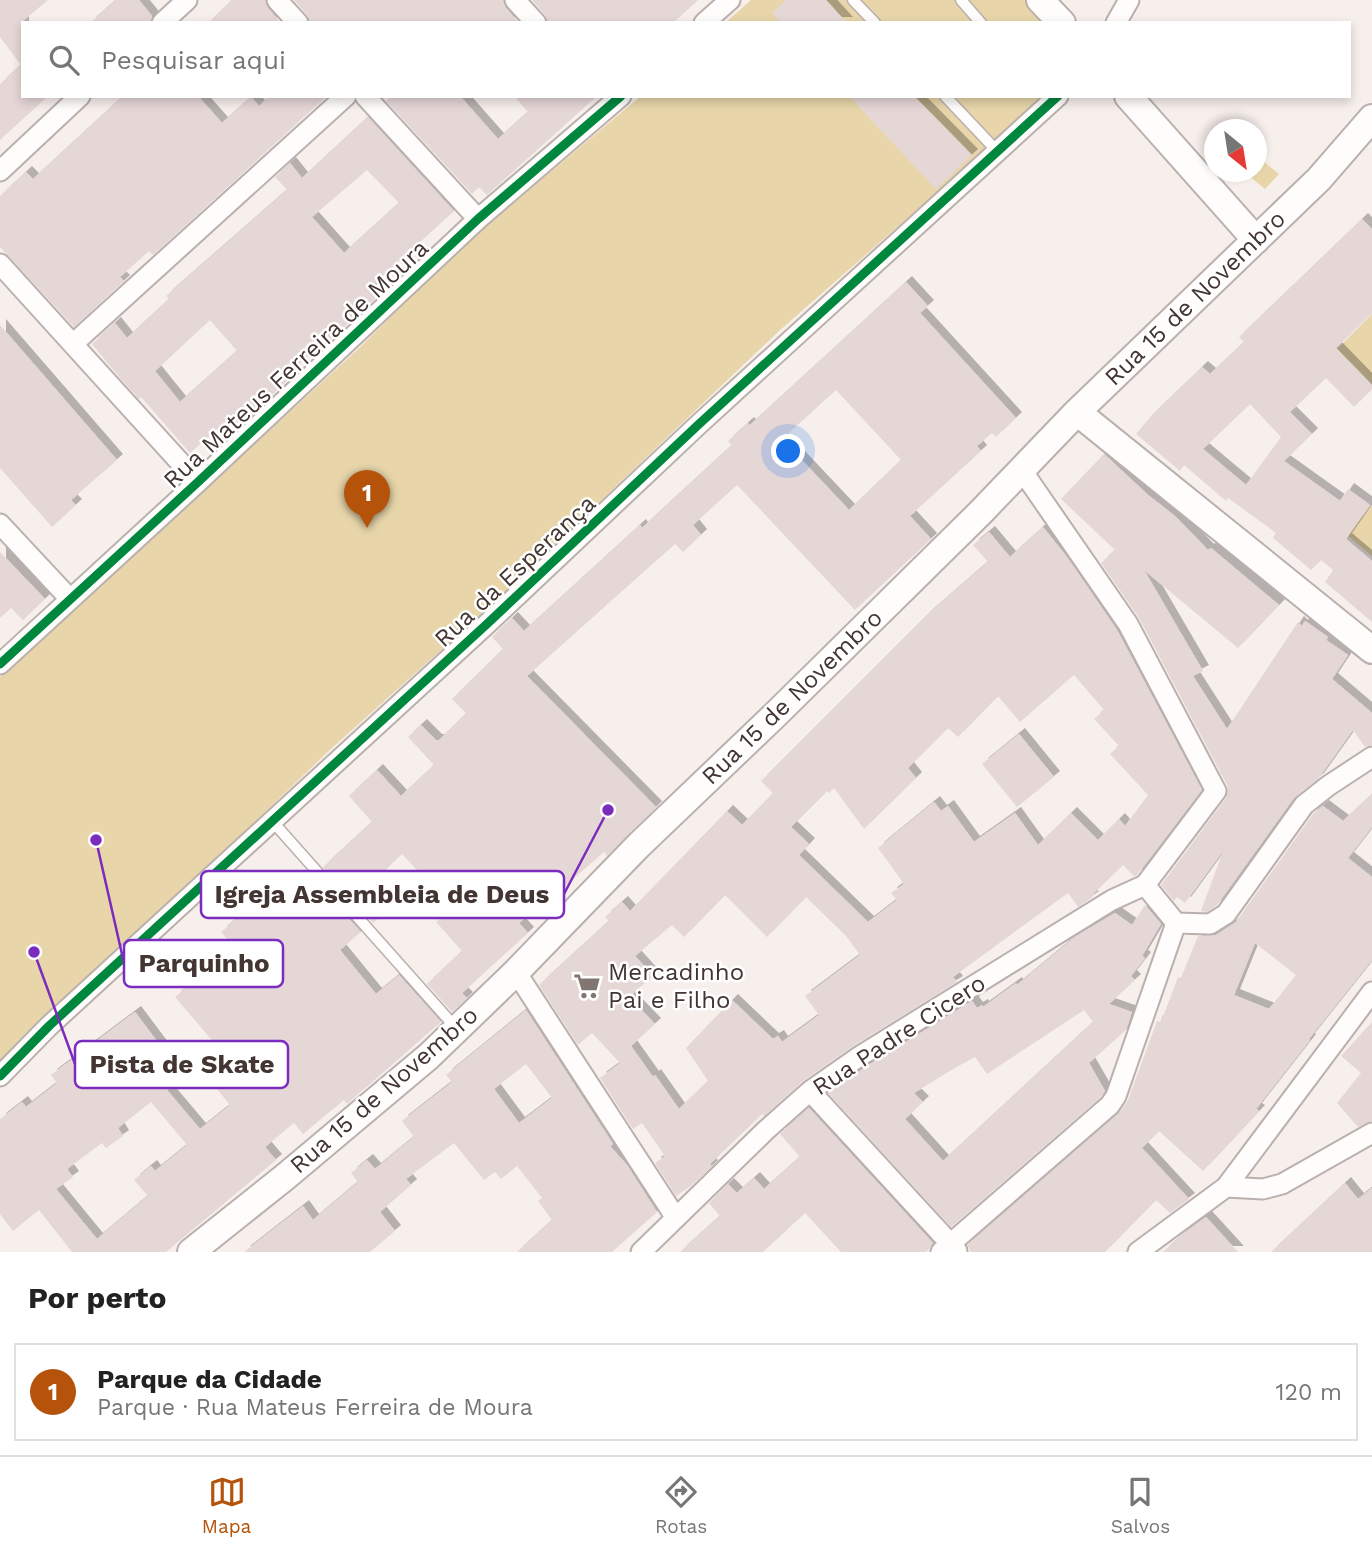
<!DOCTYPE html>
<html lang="pt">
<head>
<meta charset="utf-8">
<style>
	:root { --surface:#fff; --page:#f6f6f6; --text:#222; --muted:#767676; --line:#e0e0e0; --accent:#b45309 }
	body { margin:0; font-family:"Work Sans",sans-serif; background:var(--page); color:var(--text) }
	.compass { position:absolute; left:1204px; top:119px; width:63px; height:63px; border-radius:50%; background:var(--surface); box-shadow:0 4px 10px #0003; rotate:150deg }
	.you { position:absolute; left:789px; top:452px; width:24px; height:24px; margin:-18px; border:5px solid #fff; border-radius:50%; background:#1a73e8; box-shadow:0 0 0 10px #1a73e833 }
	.badge { display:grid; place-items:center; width:46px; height:46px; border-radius:50%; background:var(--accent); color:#fff; font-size:23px; font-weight:700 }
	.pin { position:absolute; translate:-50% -58px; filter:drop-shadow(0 2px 4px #0008) }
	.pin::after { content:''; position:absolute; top:37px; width:24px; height:21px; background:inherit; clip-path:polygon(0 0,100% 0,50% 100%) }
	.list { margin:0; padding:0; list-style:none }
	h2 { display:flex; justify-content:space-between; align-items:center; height:91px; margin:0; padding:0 28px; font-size:30px }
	h2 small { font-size:23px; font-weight:400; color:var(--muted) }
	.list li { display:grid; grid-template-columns:46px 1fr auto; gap:21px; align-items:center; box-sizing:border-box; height:98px; margin:0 14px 14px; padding:0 14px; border:2px solid var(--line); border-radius:0px }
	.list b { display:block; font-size:26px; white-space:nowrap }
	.list p { margin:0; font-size:23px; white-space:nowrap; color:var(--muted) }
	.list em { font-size:23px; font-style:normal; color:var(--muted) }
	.icon { flex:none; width:38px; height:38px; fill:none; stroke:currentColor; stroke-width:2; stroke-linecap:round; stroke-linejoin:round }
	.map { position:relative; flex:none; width:1372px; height:1252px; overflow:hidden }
	.search { position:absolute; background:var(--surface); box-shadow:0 4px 10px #0003; left:21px; right:21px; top:21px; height:77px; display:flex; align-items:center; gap:18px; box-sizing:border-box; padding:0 24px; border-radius:0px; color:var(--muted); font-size:26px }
	.sheet { height:203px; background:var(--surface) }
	nav { display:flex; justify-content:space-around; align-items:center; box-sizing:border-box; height:98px; border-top:2px solid var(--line); background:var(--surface); font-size:19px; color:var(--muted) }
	nav a { display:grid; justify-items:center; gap:4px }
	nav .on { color:var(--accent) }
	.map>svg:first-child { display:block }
	.green { fill:#e8d6aa }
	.building { fill:#e6d7d7; fill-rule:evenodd; filter:url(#shadow) }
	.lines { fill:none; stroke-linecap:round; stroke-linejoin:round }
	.lane-casing { stroke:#bab0ad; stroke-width:13 }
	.street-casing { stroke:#bab0ad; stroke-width:23 }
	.secondary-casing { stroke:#bab0ad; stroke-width:30 }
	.lane { stroke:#fefdfc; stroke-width:10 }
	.street { stroke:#fefdfc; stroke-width:19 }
	.secondary { stroke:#fefdfc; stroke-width:26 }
	.cycleway-casing { stroke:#fff; stroke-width:13 }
	.cycleway { stroke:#00873e; stroke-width:9 }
	.labels { text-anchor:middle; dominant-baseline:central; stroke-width:5; stroke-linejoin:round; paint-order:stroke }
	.street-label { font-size:24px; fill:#433531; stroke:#fff }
	.poi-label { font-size:24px; fill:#433531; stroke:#fff; text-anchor:start }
	.leader { fill:none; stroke:#7b2cbf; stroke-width:2.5 }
	.callout-dot { fill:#7b2cbf; stroke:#fff; stroke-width:2.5 }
	.callout { fill:#fff; stroke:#7b2cbf; stroke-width:2.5 }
	.callout-label { font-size:26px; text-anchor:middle; font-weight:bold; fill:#433531 }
</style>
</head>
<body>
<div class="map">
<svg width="1372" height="1252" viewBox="0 0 1372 1252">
	<defs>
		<filter id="shadow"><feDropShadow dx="6" dy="-6" stdDeviation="0" flood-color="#0004"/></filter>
	</defs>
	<rect width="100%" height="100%" fill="#f7efec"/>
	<!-- green -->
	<path class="green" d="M751,0H1026L1046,23H725Z
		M641,96H1046L778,332L490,606L332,748L0,1065V677L356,351L467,242Z
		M1257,156L1279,174L1265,189L1244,172H1256Z
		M1372,314V386L1337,349Z
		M1372,505V556L1347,535Z"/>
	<!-- building -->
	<path class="building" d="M0,0H48L23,21V96H48L0,140V84L21,65L0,37Z
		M116,0H139L152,16L150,23H90Z
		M232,0H265L268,8L281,23H208Z
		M294,0H503L506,8L519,23H310L307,15Z
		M532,0H698L673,23H548L545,15Z
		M785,0H826L847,23H781L772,13Z
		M123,96H198L222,123L251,97L259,106L270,96H327L153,255L149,251L120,277L124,281L74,327L0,247V196L26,172L33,179Z
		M391,96H460L498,139L528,112L514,96H597L487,195L479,187L472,194L386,101Z
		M849,96H914L972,155L936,189Z
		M368,117L454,211L373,285L381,293L328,342L327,340L284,378L287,381L264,402L237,426L230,418L190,453L141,397L139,399L120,378L92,344L115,323L127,338L169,299L166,296L287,190L275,177L290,163L302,178ZM367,170L399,203L344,253L312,217ZM210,320L237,351L180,402L155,371Z
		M1362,219L1372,229V313L1336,348L1372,385V389L1354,407L1326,378L1290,412L1312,434L1284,461L1340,501L1348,489L1370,505L1346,539L1372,561V622L1325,582L1333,570L1321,560L1311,570L1273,538L1276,533L1228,498L1226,501L1184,465L1180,471L1136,434L1152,415L1202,367L1210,374L1244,342L1239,337ZM1250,404L1281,437L1246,485L1203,449Z
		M906,282L928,306L920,313L1016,418L996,437L992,433L977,446L981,451L910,516L931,539L855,610L737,485L693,525L701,535L683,552L675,544L527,676L656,807L607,856L604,852L564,887L562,884L519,923L528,933L462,993L467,998L452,1012L427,984L462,951L436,922L452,908L402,854L363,891L382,915L373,923L323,867L372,822L349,796L377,770L401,796L434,765L408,737L421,725L436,740H439L466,713L452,699L503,649L492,637L512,618L524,631L640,525L642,528L671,501L732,445L728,441L748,423L750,425ZM836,390L901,460L849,510L782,439Z
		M0,325L117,460L71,500L76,505L52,527L0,468Z
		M1104,454L1148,495L1175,516L1208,550L1211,548L1279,605L1238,648L1144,570L1203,671L1193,676L1227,729L1298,622L1302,626L1305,621L1328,637L1326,640L1348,655L1332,679L1372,713V745L1365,747L1353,730L1318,779L1294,798L1217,905L1207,912L1201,911L1223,851L1185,903L1177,897L1174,901L1161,885L1226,798L1228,791L1227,785L1139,618L1101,563L1115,550L1061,499Z
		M1043,527L1067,557L1117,630L1202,790L1137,875L1134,876L1123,865L1091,896L1093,897L1078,907L1068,893L953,977L957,982L853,1046L803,1081L764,1116L762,1114L710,1164L712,1166L692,1185L676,1196L655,1163L665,1156L642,1123L633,1129L600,1078L620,1063L592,1033L578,1045L539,985L609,921L605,917L622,902L630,911L727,811L742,825L773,793L761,781L927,615L988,562L973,545L989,532L1010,557ZM1074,675L1104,710L1094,719L1119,746L1110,754L1148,795L1125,826L1119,819L1098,840L1071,813L1038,845L1015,813L974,842L948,806L941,811L934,802L878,848L904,884L891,893L897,900L868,922L799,855L809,844L791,827L827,791L829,793L834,788L864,829L916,778L908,768L948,728L958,737L998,696L1020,722ZM725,895L767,937L806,897L846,936L860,955L805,996L819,1015L782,1042L778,1036L773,1039L732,1000L686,1048L708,1081L679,1109L655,1075L653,1077L631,1046L655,1024L629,997L653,976L635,956L672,925L684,937Z
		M0,552L45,599L23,620L11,608L0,618Z
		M1019,734L1054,777L1017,807L982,764Z
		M1372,794V827L1348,858L1372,877V960L1309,1039L1310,1040L1256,1109L1259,1111L1203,1171L1159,1131L1142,1148L1189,1199L1170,1213L1156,1200L1105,1252H971L967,1245L1120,1112L1128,1100L1157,1021L1161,1022L1178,977L1181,978L1198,936L1216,935L1236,922L1313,814L1323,806L1343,821ZM1255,943L1296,975L1269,1009L1234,995Z
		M313,879L361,932L340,950L376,994L399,975L441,1022L347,1104L344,1100L303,1134L294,1123L265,1147L276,1160L166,1252H72L39,1210L13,1231L0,1214V1119L22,1102L26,1107L57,1083L51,1075L135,1012L184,1077L167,1090L200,1129L230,1105L195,1062L216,1045L175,997L234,947L221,932L257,902L261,908L286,887L294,895ZM151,1102L187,1145L155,1171L151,1166L134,1180L148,1196L97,1239L56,1189L73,1177L67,1169L102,1143L106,1148L123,1136L118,1128Z
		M1145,905L1161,924L1142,956L1145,958L1131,976L1135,980L1109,1004L1132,1012L1126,1030L1089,1063L1105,1091L1101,1097L951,1227L828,1093L867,1066L972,1001L977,1008L982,1005L983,1007L1016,983L1017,985L1076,936L1115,913L1132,925ZM1084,1010L1093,1022L943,1161L905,1119L923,1102L914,1093L953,1069L975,1057L987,1074Z
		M526,1010L613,1144L610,1146L627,1165L657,1212L612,1252H517L552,1220L538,1201L542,1198L517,1166L501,1179L495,1172L484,1180L454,1143L406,1179L411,1185L380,1212L395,1231L370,1252H244L303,1206L313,1220L358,1182L351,1173L367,1160L375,1169L414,1137L402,1121L452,1082L446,1075ZM526,1064L552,1098L519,1123L494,1089Z
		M1372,1022V1121L1358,1127L1337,1103L1361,1073L1341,1056Z
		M809,1108L933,1243L929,1249L926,1252H841L805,1213L763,1252H680L720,1216L709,1203L728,1184L737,1193L754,1178L764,1189L800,1157L780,1134Z
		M1345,1183L1358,1199L1372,1188V1252H1271Z
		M1206,1217L1238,1252H1163L1184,1233Z"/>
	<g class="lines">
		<defs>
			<path id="lane" d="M853,0L875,23
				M961,0L981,23
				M945,96L998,152
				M273,822L456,1028"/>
			<path id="street" d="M277,0L298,23
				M515,0L536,23
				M162,23L187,0
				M704,23L730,0
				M1116,23L1129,0
				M365,96L478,219
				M0,171L80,96
				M0,264L198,482
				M74,343L346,96
				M1021,469L1128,624L1216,791L1145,885
				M0,524L70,599
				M0,664L198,482L478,219L621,96
				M1176,923L1210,924L1226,914L1304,805L1328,786L1372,757
				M516,972L676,1218
				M0,1076L49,1026L488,623L698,425L1058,96
				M810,1091L957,1251
				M1226,1187L1263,1189L1282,1184L1372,1133
				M641,1252L765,1131L810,1091L860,1056L1112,900L1145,885L1176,923
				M941,1252L1110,1105L1116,1096L1176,923
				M1138,1252L1226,1187L1372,992"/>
			<path id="secondary" d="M1040,0L1062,23
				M1128,96L1256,240
				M1077,412L1372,650
				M191,1252L285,1177L429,1056L516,972L638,846L776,714L980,513L1077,412L1319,179L1372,118"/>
		</defs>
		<!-- lane casing -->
		<use href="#lane" class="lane-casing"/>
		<!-- street casing -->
		<use href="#street" class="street-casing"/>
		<!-- secondary casing -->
		<use href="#secondary" class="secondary-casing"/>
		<!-- lane -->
		<use href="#lane" class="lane"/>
		<!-- street -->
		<use href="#street" class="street"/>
		<!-- secondary -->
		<use href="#secondary" class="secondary"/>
		<defs>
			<path id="cycleway" d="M0,664L198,482L478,219L621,96
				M0,1076L49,1026L488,623L698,425L1058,96"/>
		</defs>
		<!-- cycleway casing -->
		<use href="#cycleway" class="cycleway-casing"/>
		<!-- cycleway -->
		<use href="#cycleway" class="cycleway"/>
	</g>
	<!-- icons -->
	<defs>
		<symbol id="supermarket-bare" viewBox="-9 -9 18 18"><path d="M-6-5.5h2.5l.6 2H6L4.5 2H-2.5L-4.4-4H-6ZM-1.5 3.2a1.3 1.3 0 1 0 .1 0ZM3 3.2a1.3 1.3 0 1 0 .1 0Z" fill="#827672" stroke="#fff" stroke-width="2.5" paint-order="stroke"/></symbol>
	</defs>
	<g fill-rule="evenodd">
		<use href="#supermarket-bare" x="568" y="967" width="38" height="38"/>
	</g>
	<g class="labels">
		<!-- street labels -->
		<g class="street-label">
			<text transform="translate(1195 298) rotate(-44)">Rua 15 de Novembro</text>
			<text transform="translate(296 364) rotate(-43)">Rua Mateus Ferreira de Moura</text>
			<text transform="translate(515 571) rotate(-43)">Rua da Esperança</text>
			<text transform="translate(792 697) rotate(-44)">Rua 15 de Novembro</text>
			<text transform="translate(899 1035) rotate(-33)">Rua Padre Cicero</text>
			<text transform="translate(384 1090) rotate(-41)">Rua 15 de Novembro</text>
		</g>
		<!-- poi labels -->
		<g class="poi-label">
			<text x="608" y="972">Mercadinho<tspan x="608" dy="28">Pai e Filho</tspan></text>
		</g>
	</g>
	<!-- callouts -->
	<path class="leader" d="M608 810L564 894M96 840L124 963M34 952L75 1064"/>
	<g class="callout-dot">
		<circle cx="608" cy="810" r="7"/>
		<circle cx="96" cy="840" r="7"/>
		<circle cx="34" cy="952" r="7"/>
	</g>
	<g class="callout">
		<rect x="201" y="871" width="363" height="47" rx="7"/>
		<rect x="124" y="940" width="159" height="47" rx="7"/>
		<rect x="75" y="1041" width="213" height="47" rx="7"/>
	</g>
	<g class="callout-label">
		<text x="382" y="903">Igreja Assembleia de Deus</text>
		<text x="204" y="972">Parquinho</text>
		<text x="182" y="1073">Pista de Skate</text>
	</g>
</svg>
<svg class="compass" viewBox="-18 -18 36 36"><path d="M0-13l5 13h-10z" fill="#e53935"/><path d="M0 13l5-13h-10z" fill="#767676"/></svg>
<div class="you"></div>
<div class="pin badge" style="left:367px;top:528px">1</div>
<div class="search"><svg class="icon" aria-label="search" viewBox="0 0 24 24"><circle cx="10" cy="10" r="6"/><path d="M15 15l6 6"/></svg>Pesquisar aqui</div>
</div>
<section class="sheet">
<h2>Por perto<small></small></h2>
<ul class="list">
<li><span class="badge">1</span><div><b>Parque da Cidade</b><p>Parque · Rua Mateus Ferreira de Moura</p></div><em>120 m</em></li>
</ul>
</section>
<nav>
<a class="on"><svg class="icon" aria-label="map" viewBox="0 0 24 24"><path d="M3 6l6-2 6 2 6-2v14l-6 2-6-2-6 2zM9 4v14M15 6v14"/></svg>Mapa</a>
<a><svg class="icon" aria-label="directions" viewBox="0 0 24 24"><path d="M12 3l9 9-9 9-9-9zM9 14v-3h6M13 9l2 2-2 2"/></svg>Rotas</a>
<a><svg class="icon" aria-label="saved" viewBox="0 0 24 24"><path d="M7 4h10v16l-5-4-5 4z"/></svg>Salvos</a>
</nav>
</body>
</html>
